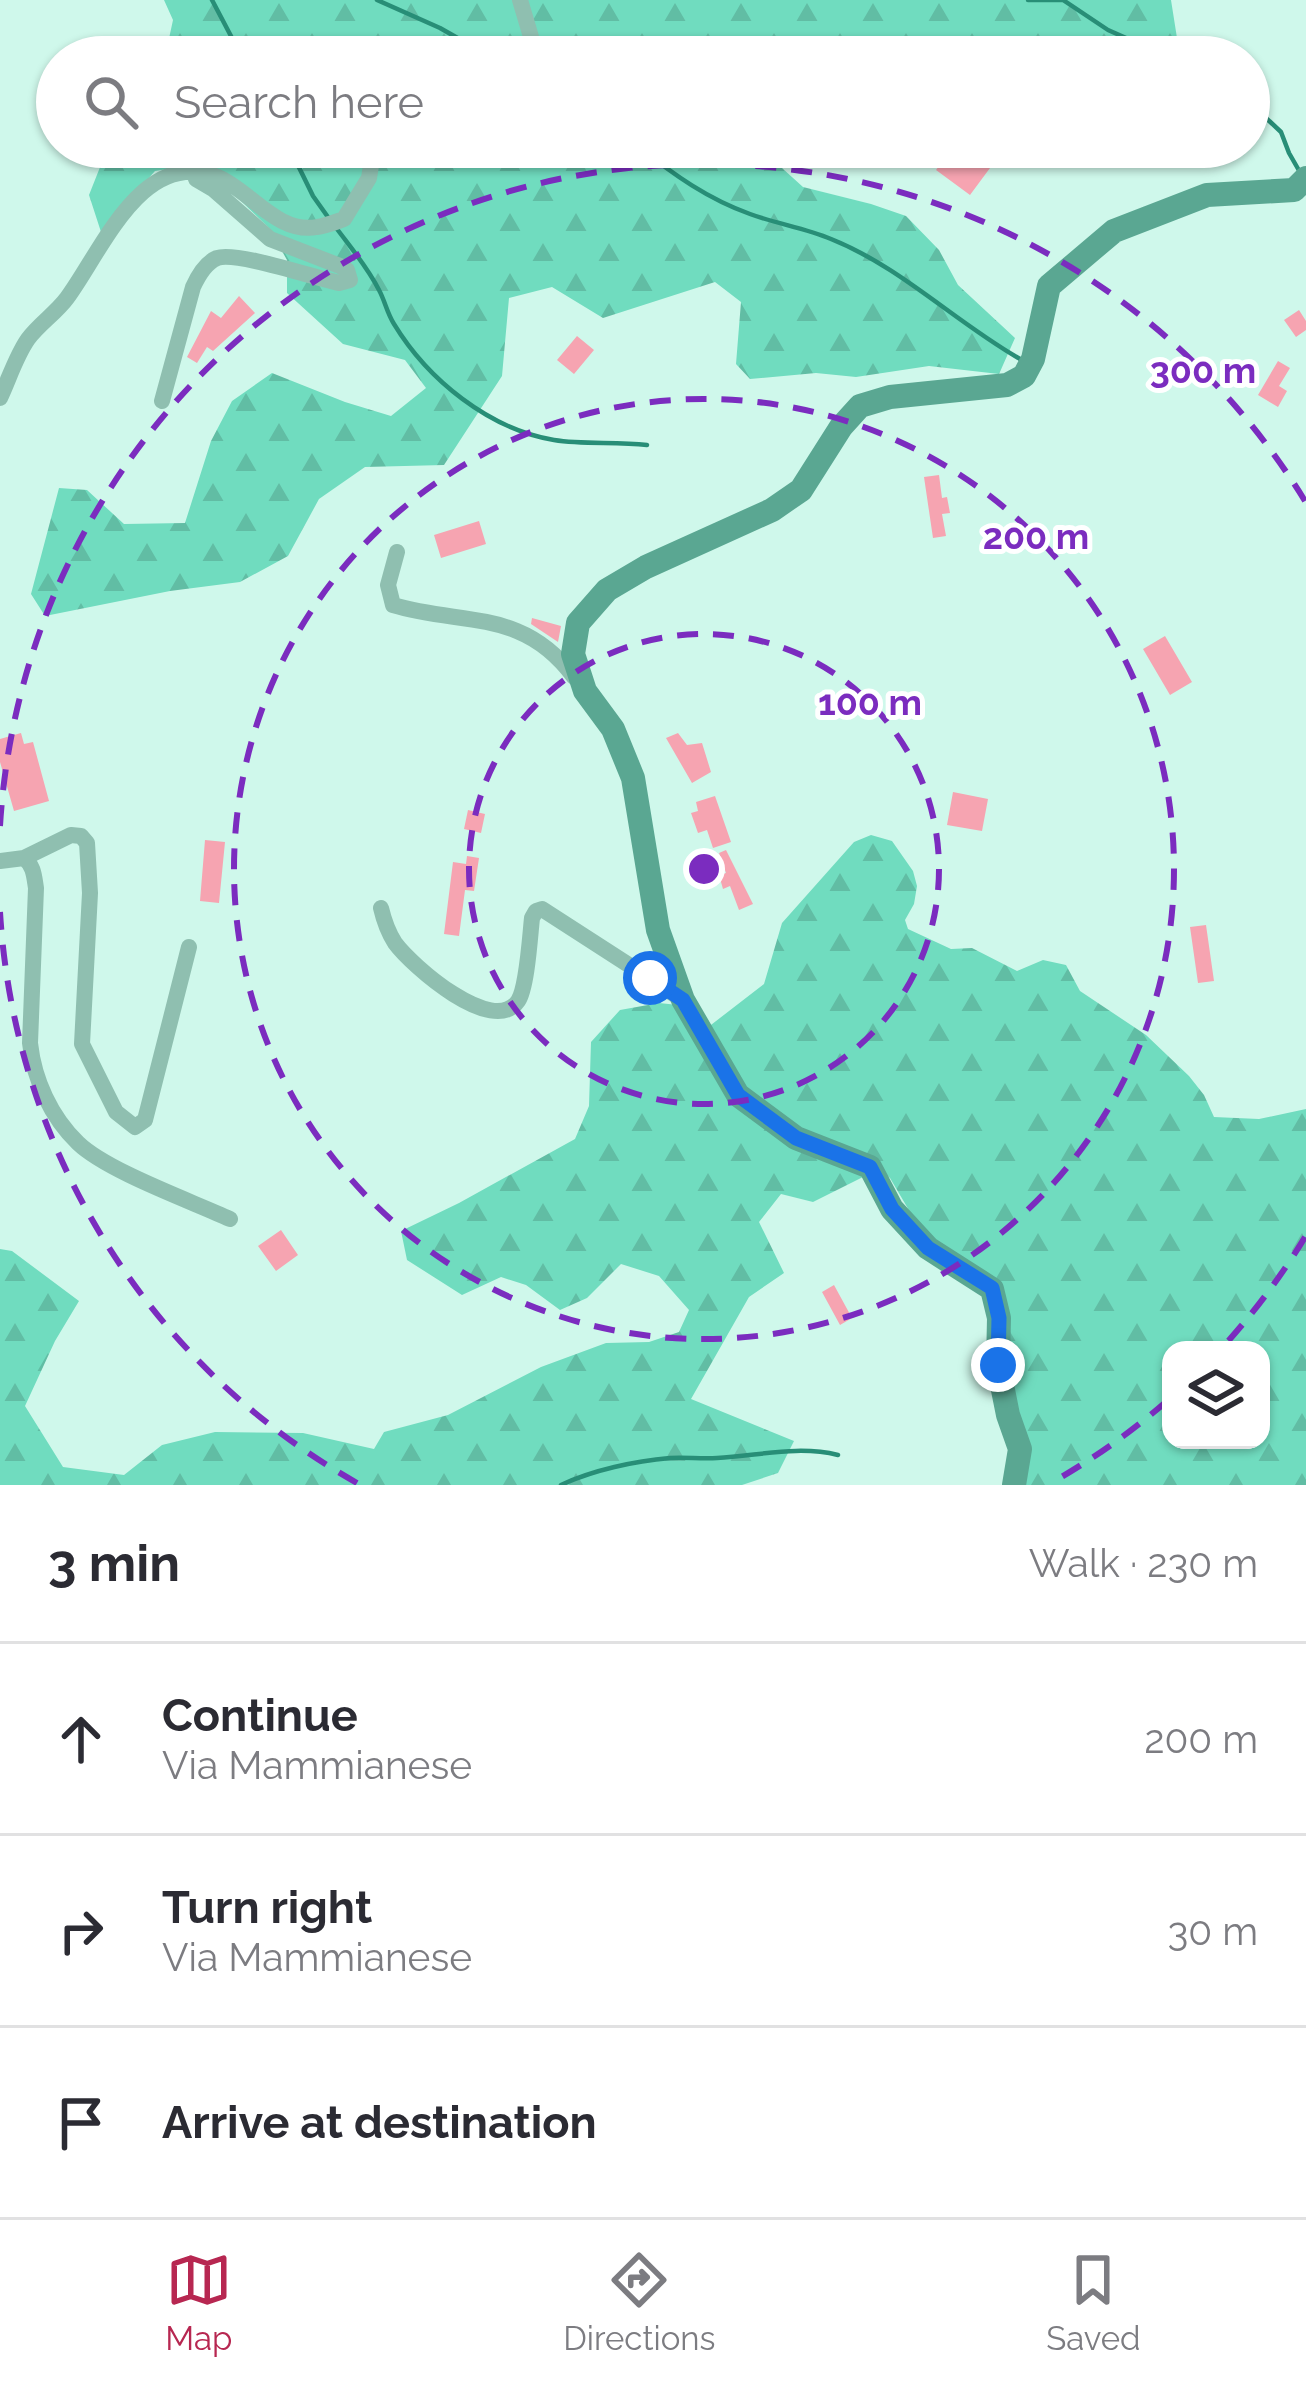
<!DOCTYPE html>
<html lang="en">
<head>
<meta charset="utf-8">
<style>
	:root { --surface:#fff; --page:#f2f2f3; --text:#2b2b33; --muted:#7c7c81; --line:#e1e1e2; --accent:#b72751 }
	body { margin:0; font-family:Raleway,sans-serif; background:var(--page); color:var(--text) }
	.controls { position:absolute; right:36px; bottom:36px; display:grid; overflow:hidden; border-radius:24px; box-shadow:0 3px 9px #0004 }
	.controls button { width:108px; height:108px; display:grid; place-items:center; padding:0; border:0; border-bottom:3px solid var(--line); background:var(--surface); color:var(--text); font:60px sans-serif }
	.stop { position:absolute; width:36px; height:36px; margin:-27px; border:9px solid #1a73e8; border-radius:50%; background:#fff }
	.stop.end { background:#1a73e8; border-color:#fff; box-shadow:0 3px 12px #0008 }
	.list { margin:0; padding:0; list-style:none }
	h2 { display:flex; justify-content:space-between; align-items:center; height:156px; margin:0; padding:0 48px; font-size:51px }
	h2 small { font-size:39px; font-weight:400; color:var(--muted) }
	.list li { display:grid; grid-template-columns:78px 1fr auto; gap:36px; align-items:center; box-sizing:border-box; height:192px; padding:0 48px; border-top:3px solid var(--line) }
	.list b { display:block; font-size:45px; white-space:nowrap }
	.list p { margin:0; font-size:39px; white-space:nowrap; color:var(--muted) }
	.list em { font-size:39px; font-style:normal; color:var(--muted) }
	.icon { flex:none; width:66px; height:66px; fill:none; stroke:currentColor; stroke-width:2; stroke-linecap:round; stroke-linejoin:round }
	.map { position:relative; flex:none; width:1306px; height:1485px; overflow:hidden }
	.search { position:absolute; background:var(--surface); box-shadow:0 3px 9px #0004; left:36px; right:36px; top:36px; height:132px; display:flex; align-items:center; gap:30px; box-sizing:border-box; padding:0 42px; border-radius:66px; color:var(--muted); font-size:45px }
	.sheet { height:732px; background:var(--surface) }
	nav { display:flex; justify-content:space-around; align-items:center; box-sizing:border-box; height:168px; border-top:3px solid var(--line); background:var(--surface); font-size:33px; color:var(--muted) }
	nav a { display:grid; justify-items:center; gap:6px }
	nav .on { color:var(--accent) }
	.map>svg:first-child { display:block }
	.forest { fill:url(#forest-firs); fill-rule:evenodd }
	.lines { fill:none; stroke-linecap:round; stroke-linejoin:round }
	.stream { stroke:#288e77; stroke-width:4.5 }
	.building { fill:#f6a4b1 }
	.minor { stroke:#8fbfb0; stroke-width:16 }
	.secondary { stroke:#5aa792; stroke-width:24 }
	.route { stroke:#1a73e8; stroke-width:15 }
	.ring { fill:none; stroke:#7b2cbf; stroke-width:6; stroke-dasharray:21 15 }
	.centre { fill:#7b2cbf; stroke:#fff; stroke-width:6 }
	.ring-label { font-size:36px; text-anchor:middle; font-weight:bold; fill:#7b2cbf; stroke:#fff; stroke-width:10; stroke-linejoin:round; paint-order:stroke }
</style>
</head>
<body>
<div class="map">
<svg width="1306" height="1485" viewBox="0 0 1306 1485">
	<defs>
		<pattern id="forest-firs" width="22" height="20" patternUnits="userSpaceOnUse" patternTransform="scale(3)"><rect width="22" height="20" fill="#70dcbf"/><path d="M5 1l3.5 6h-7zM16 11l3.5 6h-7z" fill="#61bda4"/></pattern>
	</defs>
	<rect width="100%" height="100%" fill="#cff8eb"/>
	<!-- forest -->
	<path class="forest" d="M164,0H1171L1180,57H165L173,20Z
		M108,147H769L782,168L803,187L871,204L906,216L939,250L958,285L1015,338L999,374L929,366L856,377L816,373L750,379L736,364L741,302L715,282L603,318L552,287L509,298L502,376L444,465L365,467L319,499L288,556L240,582L170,591L45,616L31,594L59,488L87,490L124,524L185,523L211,441L232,401L272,373L345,402L391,416L426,388L405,360L343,344L287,293V260L269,228L203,164L155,171L101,232L89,195Z
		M871,835L892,841L913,871L917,886L914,904L905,920L908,929L951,949L972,948L1017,971L1043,960L1066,965L1080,991L1146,1035L1189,1076L1204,1095L1214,1117L1259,1119L1306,1109V1485H1023L1008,1388L1006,1309L920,1229L890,1178L860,1153L787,1123L744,1085L707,1028L764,984L782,923L854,842ZM1171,1350H1261V1440H1171Z
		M659,1003L678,1005L739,1106L863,1177L813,1202L781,1194L759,1222L784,1273L749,1297L691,1399L794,1441L778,1473L742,1485H0V1249L12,1251L79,1301L55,1341L25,1406L63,1467L124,1475L162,1445L215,1432L303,1433L374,1449L384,1432L448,1415L541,1367L606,1343L649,1342L679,1332L689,1310L659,1276L621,1264L587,1298L560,1310L526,1285L501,1277L462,1295L407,1260L401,1231L459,1203L575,1139L589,1106L591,1042L620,1010Z"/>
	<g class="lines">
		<!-- stream -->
		<path class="stream" d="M212,0L242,57
			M377,0L440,28L491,57
			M1028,0H1063L1108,30L1169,57
			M1249,102L1281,132L1289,153L1301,174
			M289,147L313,196L330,220
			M639,147C674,175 708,199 750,214C777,224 805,228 831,239C901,267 955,322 1020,359
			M337,229C352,249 368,268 379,290C385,301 387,313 394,324C428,380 489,429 554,440C585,445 616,441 647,445
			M561,1485C593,1470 635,1461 670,1458C685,1457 701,1459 717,1458C758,1456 797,1445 838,1455"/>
	</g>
	<!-- building -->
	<path class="building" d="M953,147H984L977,157L990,168L970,195L936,170Z
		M239,296L255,313L213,351L207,347L197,363L187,357L211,311L221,318Z
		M1299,310L1306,321V330L1296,337L1284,320Z
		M577,336L594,350L574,374L557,360Z
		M1278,361L1290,368L1279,386L1287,391L1278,407L1258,395Z
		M939,475L942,498L947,497L950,513L942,514L946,536L933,538L924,477Z
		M479,521L486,544L441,558L434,535Z
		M532,618L561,626L558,642L531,624Z
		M1165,636L1192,682L1170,695L1143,649Z
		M21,733L24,744L33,742L49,801L14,811L0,762V739Z
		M678,733L687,745L702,743L711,772L692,783L666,738Z
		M953,792L988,799L982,831L947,825Z
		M715,796L731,842L713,848L707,830L698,833L691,813L698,811L696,802Z
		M468,810L485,814L481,833L464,829Z
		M205,840L225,842L219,903L200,901Z
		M726,850L753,904L739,910L730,886L723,889L719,875L726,873L719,853Z
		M467,856L479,858L474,891L465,890L459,936L444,934L453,862L466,864Z
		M1206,925L1214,981L1198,983L1190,927Z
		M281,1230L298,1255L276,1271L258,1246Z
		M834,1285L852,1318L840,1325L822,1292Z"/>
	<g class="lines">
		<!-- minor -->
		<path class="minor" d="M520,0L537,57
			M0,398C9,379 16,356 28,339C39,324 56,313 67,298C102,251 143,144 220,178C252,193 278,234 317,227C326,226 335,222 344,219L369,178L374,147
			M162,401L193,287C198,276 205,263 217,258C236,251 315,278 339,283L350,280L347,270L340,266L270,239L213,189L196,179
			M397,552L388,585L393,605C464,626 523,608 574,677
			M24,858L71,835L81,836L87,843L90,893L82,1044L116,1112L135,1127L145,1120L189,947
			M0,861L24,858C34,866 34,876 36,888L30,1043C34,1080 51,1117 78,1143C107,1171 191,1201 230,1219
			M381,908C384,921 388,932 395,943C412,966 493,1037 518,1001C527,988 530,936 532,918L536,911L542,909L683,1000"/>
		<!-- secondary -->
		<path class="secondary" d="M1014,1485L1020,1449L1008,1415L998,1365L999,1318L992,1289L928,1248L892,1209L870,1167L796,1138L738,1095L683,1000L658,930L633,778L613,729L585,691L573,654L578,623L607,590L646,567L772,510L801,490L841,427L860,406L890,397L1007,385L1024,376L1033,359L1049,286L1114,231L1207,195L1294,190L1306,178"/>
	</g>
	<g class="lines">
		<!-- route -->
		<path class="route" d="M650,978L683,1000L738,1095L796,1138L870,1167L892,1209L928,1248L992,1288L999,1318L998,1365"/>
	</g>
	<!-- distance rings -->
	<g class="ring">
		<circle cx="704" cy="869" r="235"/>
		<circle cx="704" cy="869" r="470"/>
		<path d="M1305 1237A705 705 0 0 1 1220 1350M1167 1401A705 705 0 0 1 1051 1483M357 1483A705 705 0 0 1 0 912M0 826A705 705 0 0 1 1305 501"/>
	</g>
	<circle cx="704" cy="869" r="18" class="centre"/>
	<g class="ring-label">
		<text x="1203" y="383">300 m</text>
		<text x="1036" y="549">200 m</text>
		<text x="870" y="715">100 m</text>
	</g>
</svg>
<div class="controls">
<button><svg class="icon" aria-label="layers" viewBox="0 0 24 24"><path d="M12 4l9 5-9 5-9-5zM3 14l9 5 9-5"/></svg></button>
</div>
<div class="stop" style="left:650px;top:978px"></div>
<div class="stop end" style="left:998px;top:1365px"></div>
<div class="search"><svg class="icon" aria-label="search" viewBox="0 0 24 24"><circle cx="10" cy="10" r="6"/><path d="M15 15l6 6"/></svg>Search here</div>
</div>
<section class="sheet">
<h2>3 min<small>Walk · 230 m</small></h2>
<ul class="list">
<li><svg class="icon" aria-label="ahead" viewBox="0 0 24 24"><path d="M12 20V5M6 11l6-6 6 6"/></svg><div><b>Continue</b><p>Via Mammianese</p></div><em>200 m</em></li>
<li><svg class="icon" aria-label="right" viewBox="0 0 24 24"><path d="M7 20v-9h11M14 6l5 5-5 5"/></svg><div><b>Turn right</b><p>Via Mammianese</p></div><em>30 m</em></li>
<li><svg class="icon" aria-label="arrive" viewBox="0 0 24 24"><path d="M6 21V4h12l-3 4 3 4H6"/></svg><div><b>Arrive at destination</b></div></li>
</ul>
</section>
<nav>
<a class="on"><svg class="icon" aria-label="map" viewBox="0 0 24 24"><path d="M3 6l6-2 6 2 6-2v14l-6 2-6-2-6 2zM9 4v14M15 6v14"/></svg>Map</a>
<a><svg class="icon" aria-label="directions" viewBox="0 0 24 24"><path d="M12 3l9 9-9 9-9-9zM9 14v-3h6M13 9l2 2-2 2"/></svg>Directions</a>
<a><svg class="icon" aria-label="saved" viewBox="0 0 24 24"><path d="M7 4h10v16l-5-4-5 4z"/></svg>Saved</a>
</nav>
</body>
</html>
